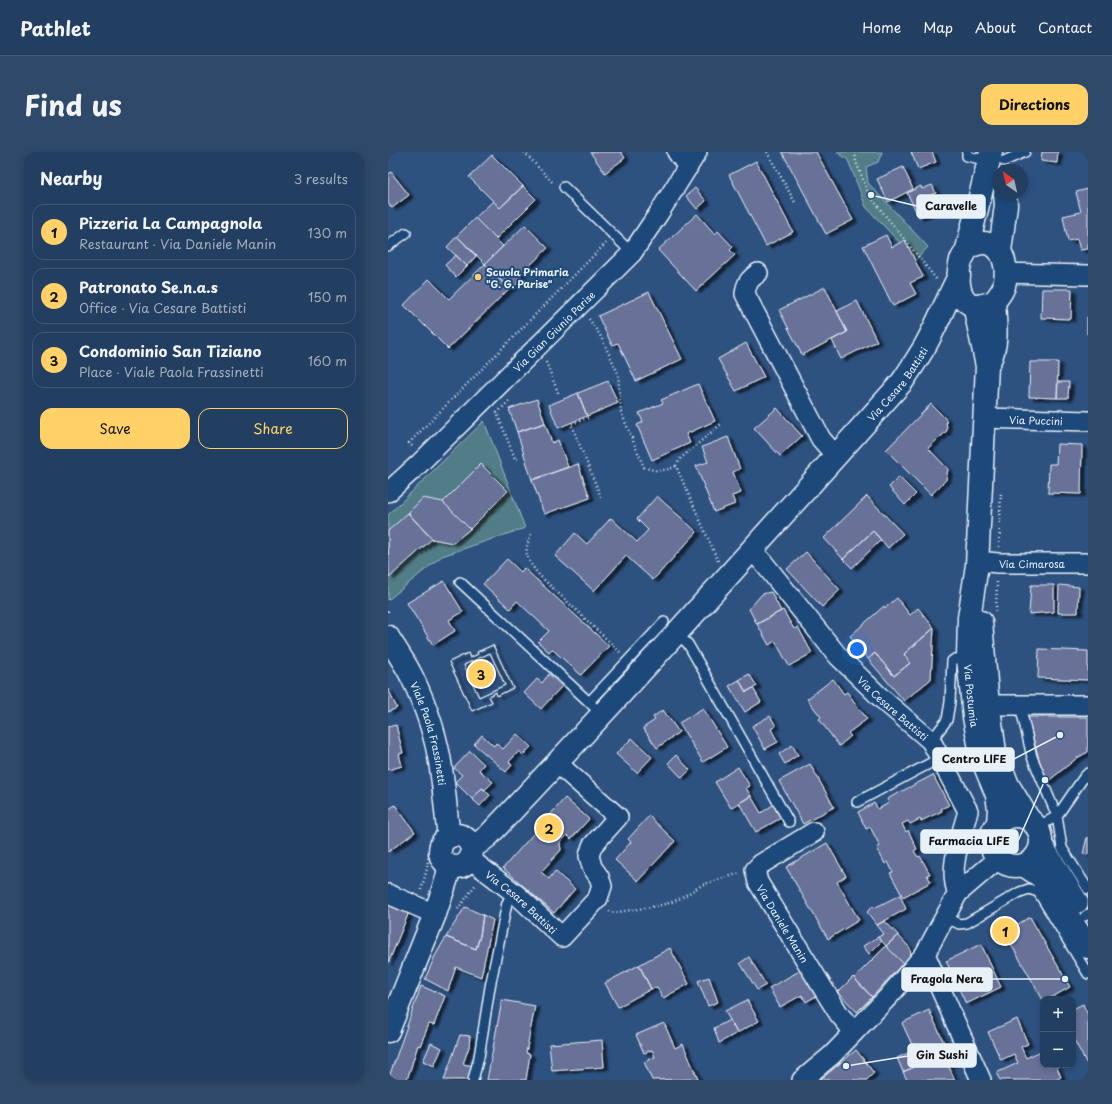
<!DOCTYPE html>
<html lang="en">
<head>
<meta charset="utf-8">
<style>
	:root { --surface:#223e60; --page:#2e4969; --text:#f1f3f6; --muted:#a2aebd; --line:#3f5775; --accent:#ffd166 }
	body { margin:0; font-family:"Playpen Sans",sans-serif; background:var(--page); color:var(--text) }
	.controls { position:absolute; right:12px; bottom:12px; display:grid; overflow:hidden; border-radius:8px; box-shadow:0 2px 6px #0003 }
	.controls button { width:36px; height:36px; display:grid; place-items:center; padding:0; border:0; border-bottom:1px solid var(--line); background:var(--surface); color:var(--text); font:20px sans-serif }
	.compass { position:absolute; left:604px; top:12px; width:36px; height:36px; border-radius:50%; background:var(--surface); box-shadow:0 2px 6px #0003; rotate:326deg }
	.you { position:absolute; left:469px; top:497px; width:14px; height:14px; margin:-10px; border:3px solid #fff; border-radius:50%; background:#1a73e8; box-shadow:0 0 0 6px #1a73e833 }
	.badge { display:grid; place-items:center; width:26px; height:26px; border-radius:50%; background:var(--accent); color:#111; font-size:13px; font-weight:700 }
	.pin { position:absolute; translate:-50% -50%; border:2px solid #fff; box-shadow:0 1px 4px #0006 }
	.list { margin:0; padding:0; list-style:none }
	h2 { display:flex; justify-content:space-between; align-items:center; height:52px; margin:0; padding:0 16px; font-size:17px }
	h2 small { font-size:13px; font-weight:400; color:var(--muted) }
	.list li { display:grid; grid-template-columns:26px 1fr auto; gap:12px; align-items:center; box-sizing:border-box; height:56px; margin:0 8px 8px; padding:0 8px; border:1px solid var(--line); border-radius:12px }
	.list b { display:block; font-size:15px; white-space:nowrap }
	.list p { margin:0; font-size:13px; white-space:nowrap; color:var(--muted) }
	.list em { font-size:13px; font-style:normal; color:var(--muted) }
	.actions { display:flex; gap:8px; padding:12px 16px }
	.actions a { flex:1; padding:9px 0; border:1px solid var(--accent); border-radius:12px; text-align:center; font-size:14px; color:var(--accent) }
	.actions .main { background:var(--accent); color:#111 }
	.map { position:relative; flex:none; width:700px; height:928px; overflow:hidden; border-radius:12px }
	header { display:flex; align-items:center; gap:24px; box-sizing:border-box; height:56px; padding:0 20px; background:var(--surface); border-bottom:1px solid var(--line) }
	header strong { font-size:19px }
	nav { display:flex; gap:22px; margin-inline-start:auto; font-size:14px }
	.intro { display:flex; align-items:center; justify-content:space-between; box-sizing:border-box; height:96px; padding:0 24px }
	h1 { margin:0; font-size:28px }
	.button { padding:10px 18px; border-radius:12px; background:var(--accent); color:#111; font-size:14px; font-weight:700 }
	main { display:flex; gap:24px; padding:0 24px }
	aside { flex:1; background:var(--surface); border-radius:12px; box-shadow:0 2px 6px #0003 }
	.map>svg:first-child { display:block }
	.green { fill:#517d86; stroke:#9cb7bf }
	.building { fill:#687198; stroke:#e8f1f8; fill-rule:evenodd; filter:url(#shadow) }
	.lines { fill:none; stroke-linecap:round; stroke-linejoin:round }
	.lane-casing { stroke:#e8f1f8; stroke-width:12 }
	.street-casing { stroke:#e8f1f8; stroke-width:22 }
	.secondary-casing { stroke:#e8f1f8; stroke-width:25 }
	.path { stroke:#e8f1f8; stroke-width:2.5; stroke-dasharray:1 3; stroke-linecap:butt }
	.lane { stroke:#1f4a7a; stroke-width:9 }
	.street { stroke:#1f4a7a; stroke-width:19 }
	.secondary { stroke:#1f4a7a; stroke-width:22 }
	.poi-dot { fill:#ffd166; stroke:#1f4a7a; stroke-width:1.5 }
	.labels { text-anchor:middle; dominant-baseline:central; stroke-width:4; stroke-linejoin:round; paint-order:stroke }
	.poi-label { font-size:10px; font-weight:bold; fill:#e8f1f8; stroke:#1f4a7a; text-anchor:start }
	.street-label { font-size:10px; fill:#e8f1f8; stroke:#1f4a7a }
	.leader { fill:none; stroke:#e8f1f8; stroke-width:1.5 }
	.callout-dot { fill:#e8f1f8; stroke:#1f4a7a; stroke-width:1.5 }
	.callout { fill:#e8f1f8; stroke:#e8f1f8; stroke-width:1.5 }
	.callout-label { font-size:11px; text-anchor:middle; font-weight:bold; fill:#111 }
</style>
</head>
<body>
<header>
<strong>Pathlet</strong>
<nav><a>Home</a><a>Map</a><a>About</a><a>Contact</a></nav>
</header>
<div class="intro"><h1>Find us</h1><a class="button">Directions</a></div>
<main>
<aside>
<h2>Nearby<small>3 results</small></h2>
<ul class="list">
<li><span class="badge">1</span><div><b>Pizzeria La Campagnola</b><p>Restaurant · Via Daniele Manin</p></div><em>130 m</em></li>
<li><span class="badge">2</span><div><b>Patronato Se.n.a.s</b><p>Office · Via Cesare Battisti</p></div><em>150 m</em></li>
<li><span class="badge">3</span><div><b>Condominio San Tiziano</b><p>Place · Viale Paola Frassinetti</p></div><em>160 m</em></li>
</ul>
<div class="actions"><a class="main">Save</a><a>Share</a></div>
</aside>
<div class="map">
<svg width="700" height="928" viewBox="0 0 700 928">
	<defs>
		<filter id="shadow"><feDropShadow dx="4.5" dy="2.5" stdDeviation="1" flood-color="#0009"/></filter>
	</defs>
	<rect width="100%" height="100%" fill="#2e5280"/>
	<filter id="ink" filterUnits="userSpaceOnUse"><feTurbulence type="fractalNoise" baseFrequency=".025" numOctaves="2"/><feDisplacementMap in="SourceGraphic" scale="8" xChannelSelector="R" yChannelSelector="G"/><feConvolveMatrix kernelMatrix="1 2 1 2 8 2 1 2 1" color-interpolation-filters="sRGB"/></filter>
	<g filter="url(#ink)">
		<!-- green -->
		<path class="green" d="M449,0H494L490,10L478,15L480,31L540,95L528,108L478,55L460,8Z
			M96,269L137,376L54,404L0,448V363Z"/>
		<!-- building -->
		<path class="building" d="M202,0H233L237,6L217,21Z
			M394,0H428L465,68L438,82Z
			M523,0H544L548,10L530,17Z
			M654,0H670L669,11L653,9Z
			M104,3L135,34L112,56L81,25Z
			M368,9L405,80L378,94L341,23Z
			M515,15L525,37L500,50L489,27Z
			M3,20L21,43L4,56L0,51V23Z
			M544,33L548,41L543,43L547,52L544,54L546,59L531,65L519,41L533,34L534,37Z
			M135,34L148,47L108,87L87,66L105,49L112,56Z
			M307,36L318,49L309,57L298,44Z
			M700,37V97L692,98L689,87L680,89L675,64L693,60L688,40Z
			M309,62L327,82L330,79L345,95L342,98L347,103L308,139L270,98Z
			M87,66L115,94L97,112L69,84Z
			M137,73L160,96L133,122L131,131L121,137L97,112Z
			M498,83L504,95L517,88L535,125L522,131L528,142L505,154L475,94Z
			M69,84L88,104L79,114L59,95Z
			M68,103L79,114L68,125L57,113Z
			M97,112L121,137L60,197L16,153L41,127L61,147Z
			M437,135L459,180L414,203L391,158Z
			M654,137H684L683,167L653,166Z
			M261,140L294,207L248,229L230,191L224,193L210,164Z
			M469,149L489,189L453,207L444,188L459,180L449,159Z
			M699,165H700V182H699Z
			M358,191L376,225L348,239L330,207Z
			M642,210H670L669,246L641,245Z
			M220,229L230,251L199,264L190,241Z
			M670,230H681L680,246H669Z
			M310,232L327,269L298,282L302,291L264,308L249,273L255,270L251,261L275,251L273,248Z
			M190,241L199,264L170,276L161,253Z
			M149,247L157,271L129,280L121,257Z
			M543,252L558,267L559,279L540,296L560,317L558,328L543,343L498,298Z
			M389,256L414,284L392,304L366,276Z
			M157,271L164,291L170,288L180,315L144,328L129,280Z
			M340,285L352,317L345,320L353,341L344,344L347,352L326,360L308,314L320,310L314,295Z
			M669,292L694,293L693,342L660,341L661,312H668Z
			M93,312L120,339L82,377L55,350Z
			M190,312L202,346L156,362L144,328Z
			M511,325L528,342L517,353L501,335Z
			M269,344L309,380L265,428L238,404L206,439L167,404L187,381L199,392L223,366L249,390L260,378L249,367Z
			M479,344L515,382L500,396L485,379L455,407L436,386Z
			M35,346L55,350L82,377L65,391L44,387L20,361Z
			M20,361L44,387L1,426L0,379Z
			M485,379L493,388L464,416L455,407Z
			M418,400L452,438L434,455L399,417Z
			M119,407L133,420L136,416L221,494L193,523L164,497L161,500L150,490L161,479L129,449L122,457L95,432Z
			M56,429L75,460L61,468L67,479L45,493L19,451Z
			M643,433H666V460L641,462Z
			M671,433L691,435L690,461H670Z
			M383,440L393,459L369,472L361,457L374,442Z
			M509,446L522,463L530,456L546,476L516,502L522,511L506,524L487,501L480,507L462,484L496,454L497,456Z
			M395,458L406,477L410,475L424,501L401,514L387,489L381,493L369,472Z
			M546,476L543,527L516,549L480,507L487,501L506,524L522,511L516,502Z
			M105,493L125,536L109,544L108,540L101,544L104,550L84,559L61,510L80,501L82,506L90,502L89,500ZM102,501L117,533L91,545L76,513Z
			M105,493L125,536L109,544L108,540L101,544L104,550L84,559L61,510L80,501L82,506L90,502L89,500Z
			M651,497L700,499V528L650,526Z
			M102,501L117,533L91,545L76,513Z
			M161,522L174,534L153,557L136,541L149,527L154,531Z
			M361,522L369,534L358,540L351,528Z
			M445,527L456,542L459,540L479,567L460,581L463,584L451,594L431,567L433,565L419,547Z
			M351,528L358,540L365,536L373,550L357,560L341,534Z
			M0,537L9,556L0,560Z
			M315,556L339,595L315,610L291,571Z
			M275,558L291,580L269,596L255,576L267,568L265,565Z
			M382,564L388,574L383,577L390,590L377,597L364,574Z
			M639,565H700V600L689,606L658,631Z
			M8,573L15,601L11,602L14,614L0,618V575Z
			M129,582L143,595L135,603L131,599L121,610L124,613L118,620L86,592L94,583L106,594L108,591L115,597Z
			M244,586L264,605L249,621L228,602Z
			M404,593L410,603L397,612L391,602Z
			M82,599L96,612L91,618L105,630L97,638L94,636L84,647L67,630L74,623L66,616Z
			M288,603L302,618L294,626L280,611Z
			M422,612L446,655L415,672L391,629Z
			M350,615L362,634L358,636L363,644L343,656L327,630Z
			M545,623L561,653L553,657L554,659L533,669L532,667L522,672L520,669L514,672L518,680L520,678L529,697L526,699L530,705L532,704L542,722L539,723L543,730L515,745L502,721L505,720L500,710L497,712L489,696L492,694L482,675L478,677L470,660L486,651L490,657L501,651L499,647Z
			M94,636L102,643L92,654L84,647Z
			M363,644L373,661L385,653L393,666L368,680L351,651Z
			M177,646L201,667L183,687L179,683L172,691L173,698L153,720L161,727L167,719L187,737L166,761L115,716Z
			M7,653L27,680L0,700V658Z
			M261,664L287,689L250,729L227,708L243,690L240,687Z
			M699,685H700V703L695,702Z
			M439,691L458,724L449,730L471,768L440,787L398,715Z
			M512,743L518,757L489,773L479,760L485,754L486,756Z
			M0,751L21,760L0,812Z
			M77,755L95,763L92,784L88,797L58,785Z
			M95,763L105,768L93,825L68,815L60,839L37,827L47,804L58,785L88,797L92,784Z
			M642,765L682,835L661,847H655V848L616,780Z
			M497,769L510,783L498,794L490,785L496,782L489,773Z
			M510,783L522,796L523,803L515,811L498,794Z
			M490,785L494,789L481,802L475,794Z
			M593,792L613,835L578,852L558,809Z
			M498,794L515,811L484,845L466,826Z
			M282,796L301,832L275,846L269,835L263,837L251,813Z
			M361,805L378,833L369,838L352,811Z
			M251,813L263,837L230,855L217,831Z
			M415,817L430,843L418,850L414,843L392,855L381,836Z
			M321,825L330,850L320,854L310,829Z
			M465,825L484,845L469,860L450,840Z
			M33,834L57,844L46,873L41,872L32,894L30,893L19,928H0Z
			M114,848L147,854L138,901L142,902L138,928H99Z
			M359,848L371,869L349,881L337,859Z
			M695,852L700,863V914L685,886V857Z
			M541,858L565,910L560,913L567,928H519L515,920L533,912L514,871Z
			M629,867L640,892L633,895L638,906L655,898V913H668L673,925L668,928H612L608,921L630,911L626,902L613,908L600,880Z
			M342,868L349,881L331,891L326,876Z
			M276,871L287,896L295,892L310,927L264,928L256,910L267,905L264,898L256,901L248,883Z
			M72,883L82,884L81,895L75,912L86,914L82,928H56Z
			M214,888L216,915L164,919L161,892Z
			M43,891L54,896L46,914L35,909Z
			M468,898L486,921L479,928H432Z
			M527,898L533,912L515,920L509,906Z"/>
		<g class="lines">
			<defs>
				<path id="lane" d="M579,0V4L601,9
					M616,9L637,0
					M176,35L244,101
					M0,94L18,81
					M72,430L201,550
					M289,482L300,492L401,670
					M632,553L644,605L669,664L674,696L700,737
					M205,554L201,550L276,470
					M543,589L559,568L562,550L564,509L567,507L580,506
					M469,650L552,606
					M650,675L669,664L696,625L700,621
					M697,764L700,762
					M557,765L571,772L579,771L632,740L641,737L650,740L700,822
					M85,928L91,905L102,835L119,751L125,739"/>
				<g id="street">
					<path d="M289,0L300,15"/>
					<path d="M370,121C362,127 358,131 357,142L433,287L448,304"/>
					<path d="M617,121L700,123"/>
					<path id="s1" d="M596,266L700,269"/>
					<path id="s2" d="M0,340L31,312L244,101L271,61L309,0"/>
					<path id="s3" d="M363,398L374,409L450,504L493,546L543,589L580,659C574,682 559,718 570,741"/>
					<path id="s4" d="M589,409L610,411H700"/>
					<path d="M600,553H700"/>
					<path id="s5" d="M426,680L373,712L367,718L370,730L436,838L451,862L466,880"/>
					<path id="s6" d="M82,707L129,743L174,785L210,746L214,734L211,725L204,715L201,704L204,694L230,665L169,611"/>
					<path d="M0,742L47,762"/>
					<path d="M537,802L593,928"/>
					<path d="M414,928L444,903L500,845L537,802L570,741L610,707"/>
				</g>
				<g id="secondary">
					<path d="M579,97C608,78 623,108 616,134C615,139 609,146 606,150C599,152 591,155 585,153C568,148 569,121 573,108C575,105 577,101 579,97L603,0"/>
					<path d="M612,99L618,53L617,42"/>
					<path id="s7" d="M586,153L599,214L589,413L581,466L580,506L586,565L594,607L609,643L611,657L610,671"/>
					<path d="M601,210C611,190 607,171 606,150"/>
					<path d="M593,470L599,542L607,600L620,633L640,666"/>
					<path id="s8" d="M0,485C8,498 17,511 24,525C39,556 50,589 54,624C57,644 58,664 61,685"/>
					<circle cx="628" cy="689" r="25"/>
					<circle cx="68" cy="699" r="16"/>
					<path id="s9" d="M83,694L91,691L100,684C241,536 377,383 514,230C522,218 530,206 537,194C550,171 559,147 571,124"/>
					<path d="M654,694L689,750"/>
					<path d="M637,714L652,724L663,737L700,795"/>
					<path d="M0,879L47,762L59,726L61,714"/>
				</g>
			</defs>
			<!-- lane casing -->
			<use href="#lane" class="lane-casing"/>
			<!-- street casing -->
			<use href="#street" class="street-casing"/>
			<!-- secondary casing -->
			<use href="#secondary" class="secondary-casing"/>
			<!-- path -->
			<path class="path" d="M136,0L165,31
				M379,0L408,52
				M467,0L468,10L481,43L549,128
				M201,167L212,183L230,221L233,260L256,315C267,320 278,319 288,314
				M158,210L171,243
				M121,249L109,261L127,307L131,306
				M200,266L183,272L213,345
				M24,294L21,291L218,91
				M143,382C135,402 138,406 151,423L232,500
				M611,395L613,340
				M330,409L288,314L293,306L333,272
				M0,459V460
				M608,459L609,428
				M33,738L39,717L42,690
				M70,757L88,732
				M221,759L226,761C245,757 265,756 284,750C294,746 302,740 311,735C324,728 338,726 352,721"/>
			<!-- lane -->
			<use href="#lane" class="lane"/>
			<!-- street -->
			<use href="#street" class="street"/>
			<!-- secondary -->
			<use href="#secondary" class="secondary"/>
		</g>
	</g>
	<!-- markers -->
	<circle class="poi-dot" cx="90" cy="125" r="4"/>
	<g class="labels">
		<!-- poi labels -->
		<g class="poi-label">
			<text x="98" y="119">Scuola Primaria<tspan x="98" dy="12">"G. G. Parise"</tspan></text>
		</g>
		<!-- street labels -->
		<g class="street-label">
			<text stroke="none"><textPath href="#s2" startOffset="231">Via Gian Giunio Parise</textPath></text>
			<text stroke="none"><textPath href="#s9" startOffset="630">Via Cesare Battisti</textPath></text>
			<text stroke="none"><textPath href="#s1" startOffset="52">Via Puccini</textPath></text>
			<text stroke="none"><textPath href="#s4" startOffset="55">Via Cimarosa</textPath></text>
			<text stroke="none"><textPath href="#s7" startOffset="393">Via Postumia</textPath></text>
			<text stroke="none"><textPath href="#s3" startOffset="213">Via Cesare Battisti</textPath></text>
			<text stroke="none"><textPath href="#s8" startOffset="106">Viale Paola Frassinetti</textPath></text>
			<text stroke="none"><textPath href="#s6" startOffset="67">Via Cesare Battisti</textPath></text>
			<text stroke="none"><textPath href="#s5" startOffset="131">Via Daniele Manin</textPath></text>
		</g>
	</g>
	<!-- callouts -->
	<path class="leader" d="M483 43L529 54M672 583L626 607M657 628L630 689M677 827L604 827M458 914L520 904"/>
	<g class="callout-dot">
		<circle cx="483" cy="43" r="4"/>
		<circle cx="672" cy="583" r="4"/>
		<circle cx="657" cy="628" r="4"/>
		<circle cx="677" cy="827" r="4"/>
		<circle cx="458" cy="914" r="4"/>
	</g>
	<g class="callout">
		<rect x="529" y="43" width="68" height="23" rx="4"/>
		<rect x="545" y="596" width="81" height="23" rx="4"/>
		<rect x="533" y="678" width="97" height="23" rx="4"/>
		<rect x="514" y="816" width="90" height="23" rx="4"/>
		<rect x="520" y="892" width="68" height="23" rx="4"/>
	</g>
	<g class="callout-label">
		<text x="563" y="58">Caravelle</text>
		<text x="586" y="611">Centro LIFE</text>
		<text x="581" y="693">Farmacia LIFE</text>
		<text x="559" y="831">Fragola Nera</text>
		<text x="554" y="907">Gin Sushi</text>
	</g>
</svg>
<div class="controls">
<button>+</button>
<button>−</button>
</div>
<svg class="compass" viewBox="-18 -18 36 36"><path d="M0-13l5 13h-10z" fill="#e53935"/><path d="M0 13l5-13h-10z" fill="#a2aebd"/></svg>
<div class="you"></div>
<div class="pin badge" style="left:617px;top:779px">1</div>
<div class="pin badge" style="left:161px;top:676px">2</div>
<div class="pin badge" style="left:93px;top:522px">3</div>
</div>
</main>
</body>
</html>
